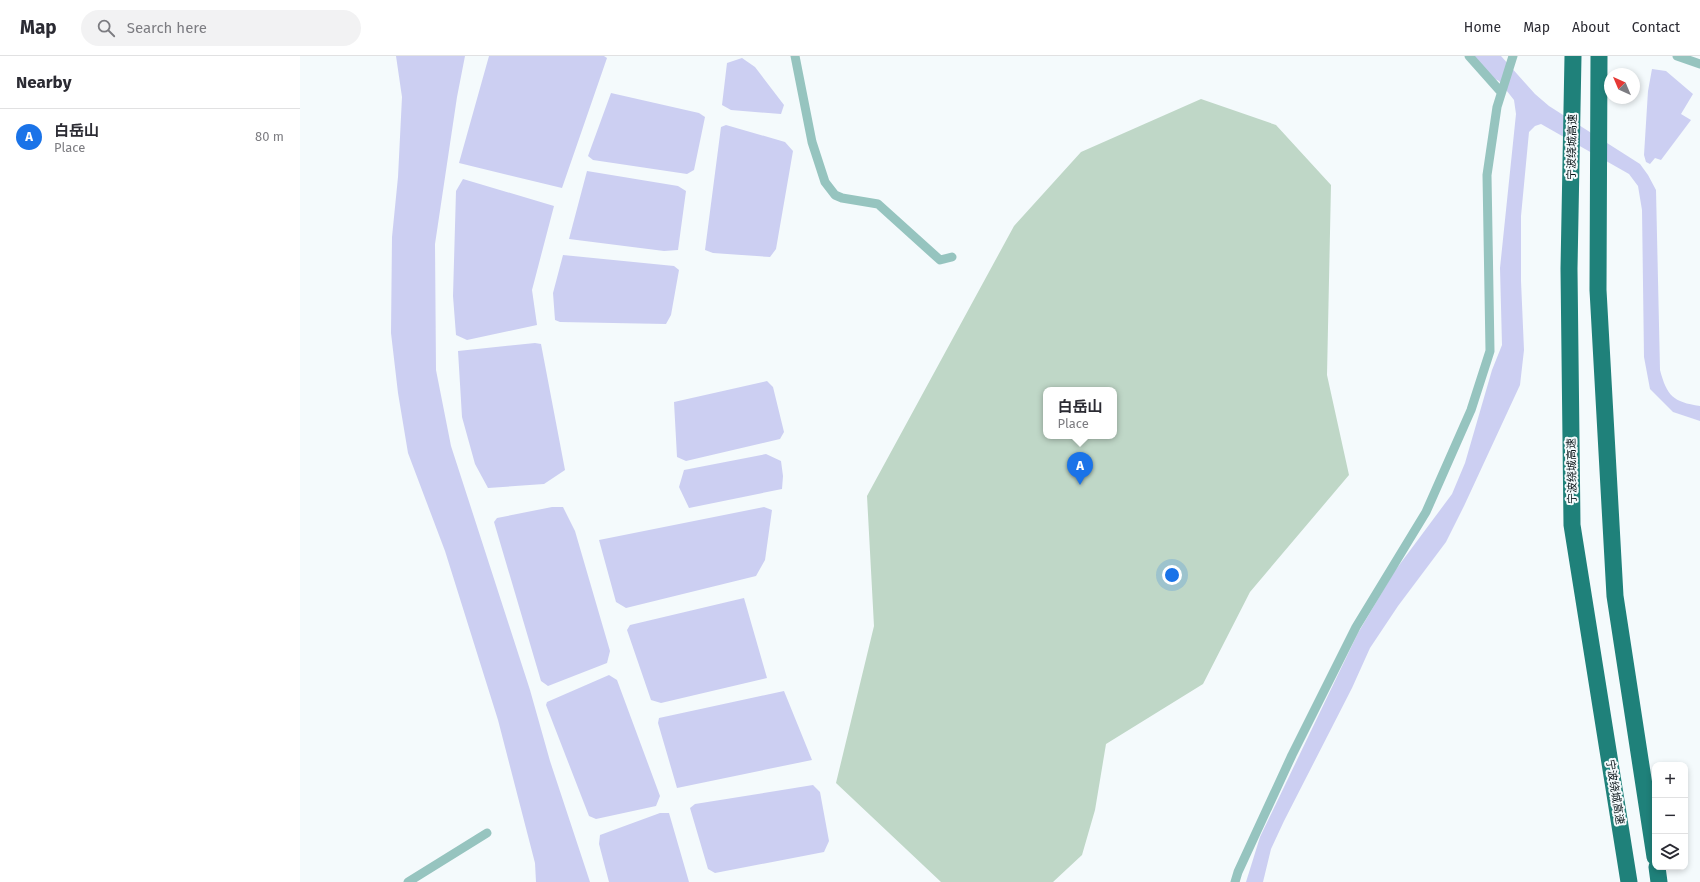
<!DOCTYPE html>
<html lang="en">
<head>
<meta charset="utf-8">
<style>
	:root { --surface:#fff; --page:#f2f2f3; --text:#2b2b33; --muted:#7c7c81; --line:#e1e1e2; --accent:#1a73e8 }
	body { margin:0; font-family:"Fira Sans","Noto Sans SC",sans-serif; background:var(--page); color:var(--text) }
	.controls { position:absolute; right:12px; bottom:12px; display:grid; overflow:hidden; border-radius:8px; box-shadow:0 2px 6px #0003 }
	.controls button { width:36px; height:36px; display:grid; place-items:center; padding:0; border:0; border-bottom:1px solid var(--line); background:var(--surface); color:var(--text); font:20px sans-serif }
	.compass { position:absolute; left:1304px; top:12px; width:36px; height:36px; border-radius:50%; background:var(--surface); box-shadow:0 2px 6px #0003; rotate:316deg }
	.you { position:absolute; left:872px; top:519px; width:14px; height:14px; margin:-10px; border:3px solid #fff; border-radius:50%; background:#1a73e8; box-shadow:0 0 0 6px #1a73e833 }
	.badge { display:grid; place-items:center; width:26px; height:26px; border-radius:50%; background:var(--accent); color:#fff; font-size:13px; font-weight:700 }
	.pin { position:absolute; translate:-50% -33px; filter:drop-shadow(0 1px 2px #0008) }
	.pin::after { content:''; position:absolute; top:21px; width:14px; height:12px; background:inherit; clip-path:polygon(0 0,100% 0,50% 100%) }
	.popup { position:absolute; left:743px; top:331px; width:74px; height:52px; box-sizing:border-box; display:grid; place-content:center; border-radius:8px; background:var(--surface); filter:drop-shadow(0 1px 3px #0005); font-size:13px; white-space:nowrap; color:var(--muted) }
	.popup b { font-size:15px; color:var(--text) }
	.popup::after { content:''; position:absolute; left:50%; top:100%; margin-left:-8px; border:8px solid transparent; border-top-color:var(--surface) }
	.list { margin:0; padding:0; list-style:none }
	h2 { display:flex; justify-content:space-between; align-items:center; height:52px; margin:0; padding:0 16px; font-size:17px }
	h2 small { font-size:13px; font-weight:400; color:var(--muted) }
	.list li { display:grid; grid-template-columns:26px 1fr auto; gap:12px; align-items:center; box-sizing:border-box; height:56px; padding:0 16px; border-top:1px solid var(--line) }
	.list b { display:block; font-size:15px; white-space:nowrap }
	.list p { margin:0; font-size:13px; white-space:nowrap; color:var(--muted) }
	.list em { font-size:13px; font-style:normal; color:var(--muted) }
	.icon { flex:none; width:22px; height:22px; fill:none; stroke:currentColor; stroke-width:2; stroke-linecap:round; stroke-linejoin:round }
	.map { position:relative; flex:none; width:1400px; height:826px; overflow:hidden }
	header { display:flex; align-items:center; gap:24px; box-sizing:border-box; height:56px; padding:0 20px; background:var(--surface); border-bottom:1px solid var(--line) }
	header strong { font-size:19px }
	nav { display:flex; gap:22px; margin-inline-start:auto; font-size:14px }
	.search { width:280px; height:36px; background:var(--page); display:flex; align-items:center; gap:10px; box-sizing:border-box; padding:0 14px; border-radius:22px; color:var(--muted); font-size:15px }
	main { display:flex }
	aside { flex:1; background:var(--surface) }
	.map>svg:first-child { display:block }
	.green { fill:#bfd7c7; fill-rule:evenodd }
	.water { fill:#cccff2 }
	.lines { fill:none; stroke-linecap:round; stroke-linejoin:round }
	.street { stroke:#96c4bf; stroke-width:9 }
	.highway { stroke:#1f817a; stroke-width:17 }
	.labels { text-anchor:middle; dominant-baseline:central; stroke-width:4; stroke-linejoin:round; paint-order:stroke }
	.street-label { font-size:11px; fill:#091418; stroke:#f4fafc }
</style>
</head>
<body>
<header>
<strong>Map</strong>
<div class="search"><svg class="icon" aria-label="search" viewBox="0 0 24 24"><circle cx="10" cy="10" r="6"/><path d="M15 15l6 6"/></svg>Search here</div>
<nav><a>Home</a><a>Map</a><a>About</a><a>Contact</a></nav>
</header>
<main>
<aside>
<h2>Nearby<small></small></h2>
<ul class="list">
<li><span class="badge">A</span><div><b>白岳山</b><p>Place</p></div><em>80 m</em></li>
</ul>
</aside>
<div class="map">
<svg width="1400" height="826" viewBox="0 0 1400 826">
	<rect width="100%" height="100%" fill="#f4fafc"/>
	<!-- green -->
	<path class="green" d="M901,43L976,69L1031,129L1027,319L1049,419L950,536L903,628L806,688L795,754L782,799L753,826H641L536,727L574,570L567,440L714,170L781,96ZM746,334H814V380H746Z"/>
	<!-- water -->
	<path class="water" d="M96,0H165L157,41L135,188L136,314L151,390L230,634L250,705L290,826H236L235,807L198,664L145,495L108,397L98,337L91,277L92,181L98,121L102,41Z
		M189,0H304L307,2L262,132L159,107Z
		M1173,0H1201L1235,38L1249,50L1340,108L1348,119L1356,134L1360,314C1367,340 1373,346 1400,350V365L1373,356L1350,333L1344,301L1342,154L1338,130L1329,118L1241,68L1235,70L1229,76L1221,160V225L1224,294L1220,329L1164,450L1146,486L1098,550L1070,592L1052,632L984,765L971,793L963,826H946L960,781L1058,577L1094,516L1152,438L1165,407L1192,314L1202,289L1200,212L1216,58L1214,44L1199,25L1191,21Z
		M442,2L455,11L484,49L481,58L431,54L422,49L427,7Z
		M1352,13L1366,15L1393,38L1381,58L1391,64L1361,104L1355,102L1350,108L1346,106L1344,99L1348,35Z
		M311,37L399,57L405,61L394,114L387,118L293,104L288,100Z
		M426,69L485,86L493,95L476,193L470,201L413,197L405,194L421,71Z
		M287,115L378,130L386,135L378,194L364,195L269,183Z
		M163,123L254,150L232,234L237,269L167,284L156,279L153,240L156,135Z
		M263,199L374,210L379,214L371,259L366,268L260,266L255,264L253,237Z
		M235,287L241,288L265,414L244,428L188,432L175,408L162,361L158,295Z
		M467,325L473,331L484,376L480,383L386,405L377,401L374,346Z
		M466,398L481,405L483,420L482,433L389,452L379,431L384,414Z
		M252,451H263L275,475L310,595L307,607L248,630L241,625L194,466L197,462Z
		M464,451L472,454L465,504L456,520L326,552L316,546L299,484Z
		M444,542L467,622L361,647L351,644L327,574L330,569Z
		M309,619L317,624L360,740L356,750L296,763L289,760L246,649L247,646Z
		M484,635L512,704L377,732L358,667L359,662Z
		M513,729L520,736L529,785L524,796L415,817L408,813L390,752L395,748Z
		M360,757H369L389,826H309L299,788L300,779Z"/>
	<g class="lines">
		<!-- street -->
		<path class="street" d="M495,0L512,86L525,126L535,139L542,142L578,148L640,204L652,201
			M1169,0L1201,36
			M1377,0L1400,8
			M108,826L187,777
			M935,826L938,816L992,699L1056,571L1126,456L1171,354L1190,295L1187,119L1197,51L1213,0"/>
		<!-- highway -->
		<path class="highway" d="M1273,0L1269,213L1272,469L1329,826
			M1299,0L1298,234L1315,540L1355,801
			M1357,811L1359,826"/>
	</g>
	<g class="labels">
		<!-- street labels -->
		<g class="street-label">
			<text transform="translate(1272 91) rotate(-89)">宁波绕城高速</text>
			<text transform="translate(1272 415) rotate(-91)">宁波绕城高速</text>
			<text transform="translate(1315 736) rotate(81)">宁波绕城高速</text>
		</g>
	</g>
</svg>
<div class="controls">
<button>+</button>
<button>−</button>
<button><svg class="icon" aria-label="layers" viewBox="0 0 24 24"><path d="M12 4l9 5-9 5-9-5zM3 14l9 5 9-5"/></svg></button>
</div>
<svg class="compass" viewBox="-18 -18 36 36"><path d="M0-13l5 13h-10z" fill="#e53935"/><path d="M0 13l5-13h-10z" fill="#7c7c81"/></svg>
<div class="you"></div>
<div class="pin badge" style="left:780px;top:429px">A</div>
<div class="popup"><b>白岳山</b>Place</div>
</div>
</main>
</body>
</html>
